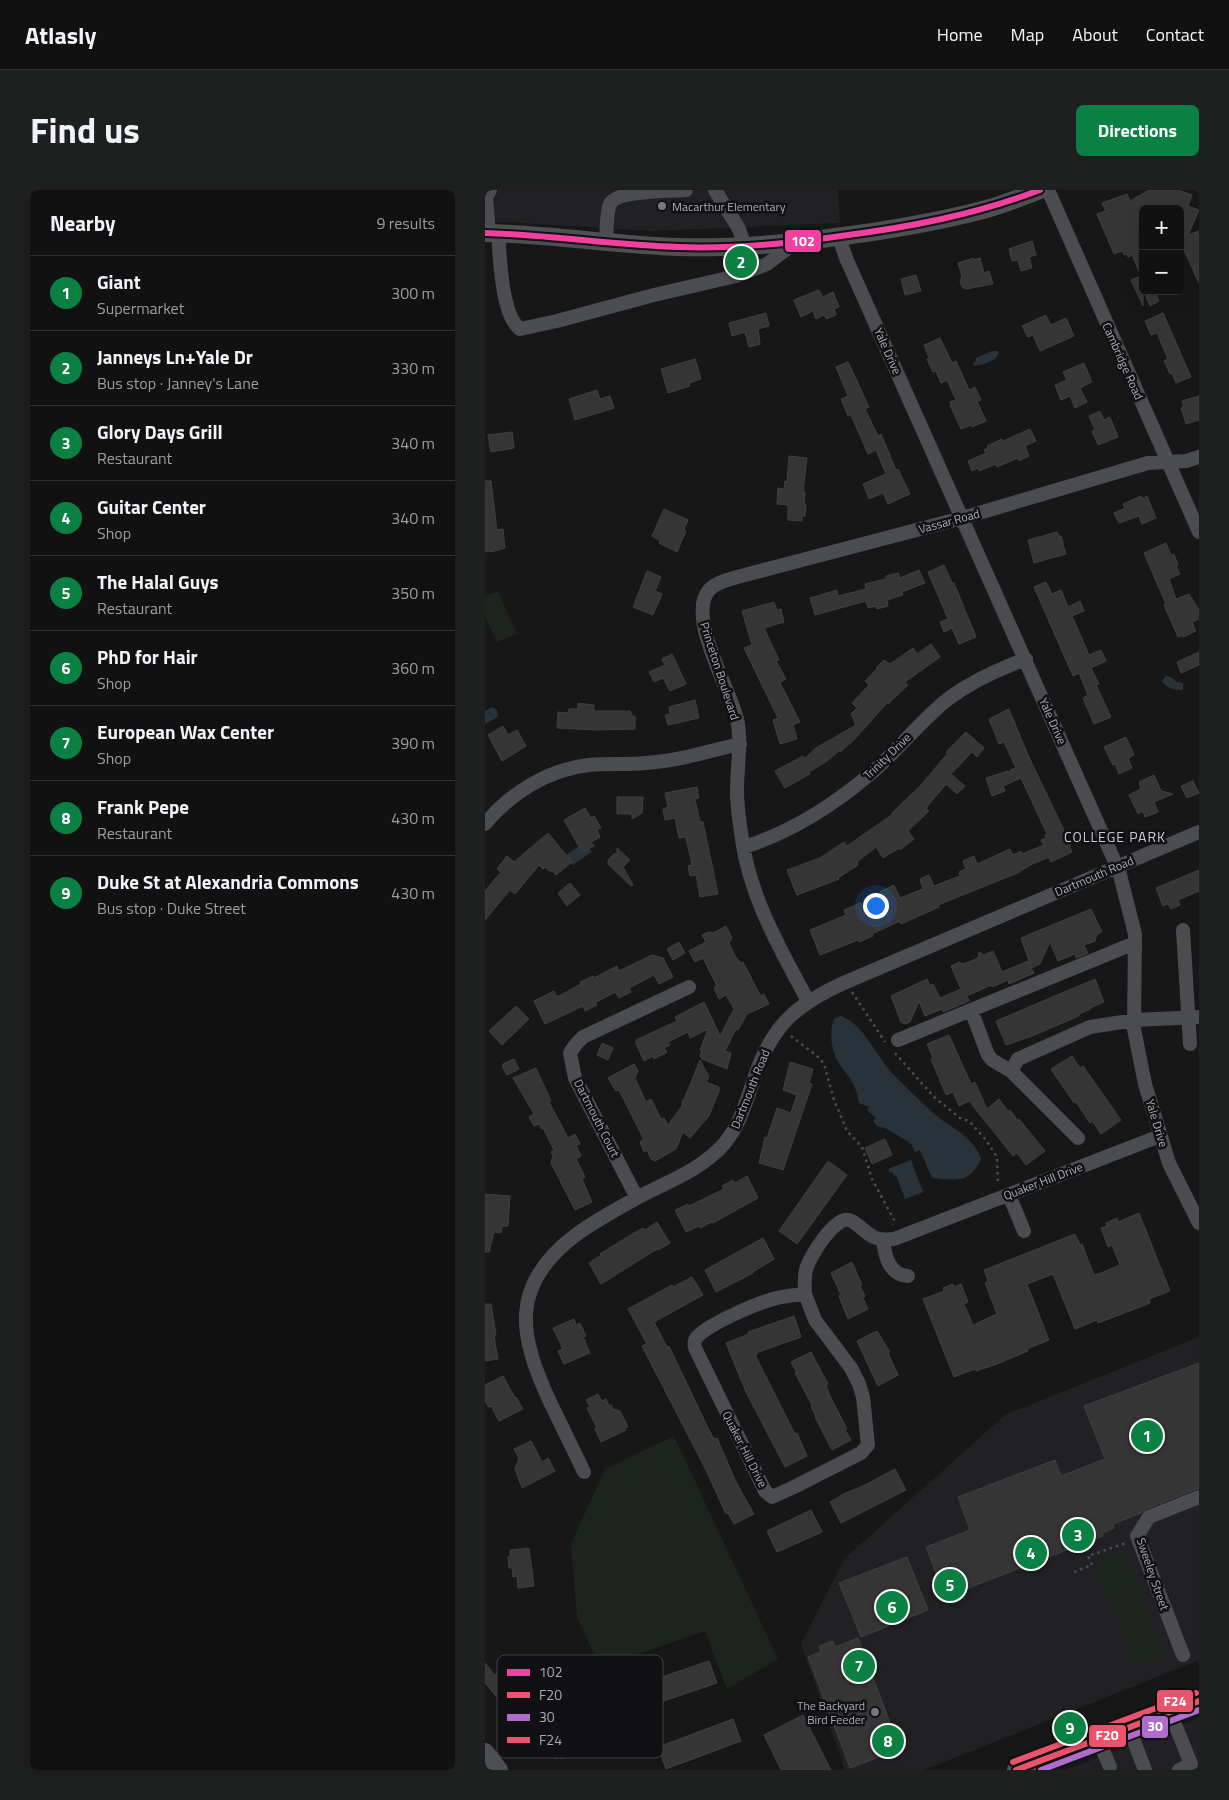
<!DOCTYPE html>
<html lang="en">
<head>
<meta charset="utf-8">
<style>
	:root { --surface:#111; --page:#1e1f1f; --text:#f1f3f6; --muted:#9c9d9f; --line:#303131; --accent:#0b8043 }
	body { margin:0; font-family:"Titillium Web",sans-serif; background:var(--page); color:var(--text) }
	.controls { position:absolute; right:15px; top:15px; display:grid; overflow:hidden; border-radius:8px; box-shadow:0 5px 20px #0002 }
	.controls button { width:45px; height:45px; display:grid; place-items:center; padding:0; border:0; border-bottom:1px solid var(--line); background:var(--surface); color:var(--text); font:25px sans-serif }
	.you { position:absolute; left:390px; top:715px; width:18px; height:18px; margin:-12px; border:4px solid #fff; border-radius:50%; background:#1a73e8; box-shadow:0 0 0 8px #1a73e833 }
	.badge { display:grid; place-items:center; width:32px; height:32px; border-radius:50%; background:var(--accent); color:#fff; font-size:16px; font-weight:700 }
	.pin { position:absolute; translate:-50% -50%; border:2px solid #fff; box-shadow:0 1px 5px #0006 }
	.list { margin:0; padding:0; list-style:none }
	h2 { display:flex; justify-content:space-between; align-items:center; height:65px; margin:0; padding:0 20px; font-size:21px }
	h2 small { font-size:16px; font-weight:400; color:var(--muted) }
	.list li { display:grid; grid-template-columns:32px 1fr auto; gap:15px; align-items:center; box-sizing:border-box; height:75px; padding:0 20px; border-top:1px solid var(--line) }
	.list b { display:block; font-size:19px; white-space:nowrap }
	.list p { margin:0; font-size:16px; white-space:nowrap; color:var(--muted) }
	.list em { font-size:16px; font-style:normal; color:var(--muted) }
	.map { position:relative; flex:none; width:714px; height:1580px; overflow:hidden; border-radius:8px }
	header { display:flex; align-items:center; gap:30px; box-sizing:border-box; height:70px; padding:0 25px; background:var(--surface); border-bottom:1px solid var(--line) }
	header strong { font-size:24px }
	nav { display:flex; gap:28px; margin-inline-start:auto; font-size:18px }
	.intro { display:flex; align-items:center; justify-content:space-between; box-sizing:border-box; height:120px; padding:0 30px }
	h1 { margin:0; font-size:35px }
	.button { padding:12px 22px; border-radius:8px; background:var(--accent); color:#fff; font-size:18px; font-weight:700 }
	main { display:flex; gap:30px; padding:0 30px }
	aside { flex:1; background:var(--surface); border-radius:8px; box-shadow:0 5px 20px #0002 }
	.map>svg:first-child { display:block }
	.built { fill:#212123 }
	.green { fill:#1d241e }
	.water { fill:#2a3239 }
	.building { fill:#353536; stroke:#3f4043 }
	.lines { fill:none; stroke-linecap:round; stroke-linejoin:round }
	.path { stroke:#4d4e52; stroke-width:2.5; stroke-dasharray:2.5 4; stroke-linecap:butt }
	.minor { stroke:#4b4c50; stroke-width:14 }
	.major { stroke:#4d4f52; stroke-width:18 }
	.bus-1-casing { stroke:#111113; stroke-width:10 }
	.bus-2-casing { stroke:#111113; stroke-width:10 }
	.bus-3-casing { stroke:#111113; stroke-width:10 }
	.bus-4-casing { stroke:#111113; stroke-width:10 }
	.bus-1 { stroke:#f240a1; stroke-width:6 }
	.bus-2 { stroke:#e9536b; stroke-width:6 }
	.bus-3 { stroke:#b06ccc; stroke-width:6 }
	.bus-4 { stroke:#e9536b; stroke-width:6 }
	.poi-dot { fill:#757880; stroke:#111113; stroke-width:2 }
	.labels { text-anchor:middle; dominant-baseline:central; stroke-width:5; stroke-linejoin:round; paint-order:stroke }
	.poi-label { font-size:12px; fill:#a8adb8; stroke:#111113; text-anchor:start }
	.street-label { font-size:12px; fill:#a8adb8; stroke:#111113 }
	.neighbourhood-label { font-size:14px; letter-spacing:1px; fill:#c9ccd4; stroke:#111113 }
	.key { fill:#111113; stroke:#3e4045; stroke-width:1 }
	.key-label { font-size:14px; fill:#a8adb8 }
	.line-badge { stroke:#111113; stroke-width:2 }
	.badge-label { font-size:14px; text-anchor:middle; font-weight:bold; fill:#fff }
</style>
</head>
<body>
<header>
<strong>Atlasly</strong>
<nav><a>Home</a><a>Map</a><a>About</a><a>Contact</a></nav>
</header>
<div class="intro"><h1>Find us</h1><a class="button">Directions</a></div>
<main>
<aside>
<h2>Nearby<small>9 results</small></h2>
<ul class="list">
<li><span class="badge">1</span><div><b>Giant</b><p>Supermarket</p></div><em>300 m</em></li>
<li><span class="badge">2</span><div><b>Janneys Ln+Yale Dr</b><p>Bus stop · Janney's Lane</p></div><em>330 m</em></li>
<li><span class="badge">3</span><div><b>Glory Days Grill</b><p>Restaurant</p></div><em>340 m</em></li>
<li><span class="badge">4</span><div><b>Guitar Center</b><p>Shop</p></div><em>340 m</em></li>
<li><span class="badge">5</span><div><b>The Halal Guys</b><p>Restaurant</p></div><em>350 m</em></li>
<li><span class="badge">6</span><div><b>PhD for Hair</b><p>Shop</p></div><em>360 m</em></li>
<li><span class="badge">7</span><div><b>European Wax Center</b><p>Shop</p></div><em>390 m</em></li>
<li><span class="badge">8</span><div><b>Frank Pepe</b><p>Restaurant</p></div><em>430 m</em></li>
<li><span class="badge">9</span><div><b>Duke St at Alexandria Commons</b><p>Bus stop · Duke Street</p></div><em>430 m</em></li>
</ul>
</aside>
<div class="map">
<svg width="714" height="1580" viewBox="0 0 714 1580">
	<rect width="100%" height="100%" fill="#171717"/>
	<!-- built -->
	<path class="built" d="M0,0H353L355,33L168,41L0,31Z
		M714,1147V1470L439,1580H360L316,1454L359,1369L520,1225Z
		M714,1528V1580H581Z"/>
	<!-- green -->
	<path class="green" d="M13,401L32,444L12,452L0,426V406Z
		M189,1246L293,1469L242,1499L220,1441L115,1477L92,1427L86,1354L120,1279Z
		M641,1362L680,1465L651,1476L610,1374Z"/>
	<!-- water -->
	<path class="water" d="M507,161H513L514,163C510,173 498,174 489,176L488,173L491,170V168Z
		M681,486L686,487L692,492L698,493V500C690,500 682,499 677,491Z
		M7,517L12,520L13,527L0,534V521Z
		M100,652L107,662L87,675L81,665Z
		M355,826C378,832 392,868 409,885C421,897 434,910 447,922C464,937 489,946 496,969C485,994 471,990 447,988L435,960L430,962L427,955L422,951L402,939L392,936L388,931L391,928L382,920L384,917L374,913C373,908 372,903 370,898C367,890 362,884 357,878C347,865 343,844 349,829Z
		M426,970L438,1002L420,1009L411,985L409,986L407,982L405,983L403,979Z"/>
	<!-- building -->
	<path class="building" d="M664,0H693L707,5L703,16L714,20L703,45L714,41V93L698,58L695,64V19H658V116L646,90L656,86L647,65L643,67L642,64L639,65L637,61L629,64L612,24L621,21L617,13L642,4L645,11Z
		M547,51L551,65L544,67L547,78L536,81L533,70L527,71L524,59Z
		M489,68V70L495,68L499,83L504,81L508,94L481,99L477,97L475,91L477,86L473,73Z
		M431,85L436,101L420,105L416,89Z
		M334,100L338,107L348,102L354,117L349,119L351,125L341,129L339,125L331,129L328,121L316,127L309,110Z
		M659,101H670L674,111L665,116Z
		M281,123L284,136L273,139L275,154L264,157L260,142L247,146L244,133Z
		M678,123L706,187L691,193L687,183L685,184L679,171L683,169L672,143L666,145L660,131Z
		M561,125L566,135L581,128L589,146L555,161L548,145L543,147L537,136Z
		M455,148L467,173L471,171L484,200L490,197L496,210L492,211L501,231L487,237L486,235L476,239L465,215H466L465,212L471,210L462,190L456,193L451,181L448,182L442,169L444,168L439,155Z
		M210,169L216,189L204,193L205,196L183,203L176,179Z
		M363,172L384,217L380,219L393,246L396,244L411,280L413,279L425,304L403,314L398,303L384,309L378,294L401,284L391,260L383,264L366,225L363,226L356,209L363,206L351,177Z
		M599,173L607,192L595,198L602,212L590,218L585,206L576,210L570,195L582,190L578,182Z
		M112,200L115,209L125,206L129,218L90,230L84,209Z
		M714,206V230L701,234L696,218L699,217L697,211Z
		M615,221L619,230L625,227L633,247L613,255L607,241L610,240L604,226Z
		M545,239L551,251L540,256L544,266L534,271L533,268L512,277L511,274L494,281L493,278L487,281L483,271L501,263L499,260L503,258L502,256L517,249L518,251Z
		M27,242L29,258L6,262L3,245Z
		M304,266L322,268L318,302H320L319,314L321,315L320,326H317V331L303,330V315L292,314L293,298L299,299L300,291L302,292Z
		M0,291H6L12,340L18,339L20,358L6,362L5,361L0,362Z
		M656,306L657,309L662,306L671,328L657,334L654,326L634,333L629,323L640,318L638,314Z
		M179,319L203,330L199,339L201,341L192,362L174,353L175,351L167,346Z
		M572,342L574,346H576L581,364L549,373L543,350Z
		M681,353L686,365L689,364L693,375L691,376L695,384L684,389L691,409L704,404L714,420V429L707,432L711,441L698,447V445L693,447L679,415L681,414L659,363Z
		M459,375L467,393H469L491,447L474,454L467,438L459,442L455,432L463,429L443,382Z
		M434,380L440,393L417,402L418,405L402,410L403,416L392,419L391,416L383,418L381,411L330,425L325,408L352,400L353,406L381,399L380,394L401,389V386L413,383L415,388Z
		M162,381L176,387L170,401L177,404L168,425L148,417Z
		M561,392L567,404L576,400L583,417L595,411L599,421L587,426L604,465L616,460L621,471L606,478L614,494L611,495L626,527L609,534L598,508L603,505L594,483L588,486L549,397Z
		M289,412L292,420L296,419L299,432L279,438L294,470L291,471L301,489L295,493L315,532L308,535L312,549L295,554L288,530L293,528L259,458L267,455L257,421Z
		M446,454L455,467L420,492L423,495L403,514L402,513L368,551L355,562L354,561L342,571L324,582L325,584L300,598L290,581L318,566L319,569L331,558L371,535L366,524L372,518L367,513L384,495L380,491L392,479L391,478L399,470L405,474L428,458L432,464Z
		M714,462V475L696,483L692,472Z
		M187,464L201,494L185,501L178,488L169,492L164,482L180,475L177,469Z
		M210,510L214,528L183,535L180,525L185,524L184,517Z
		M93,513L109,515V521H145L148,527L150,526V539L112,540L72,538L73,522L83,523L84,519H93Z
		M524,519L543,565L586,655L584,656L587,662L566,672L564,667L543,676V677L535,681V682L453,715L454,717L416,734L415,731L387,744L388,746L374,752L373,750L335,765L325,740L361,725L359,720L376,713L382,726L401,717L395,702L409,695L415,708L438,699L435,689L444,685L449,696L475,686L474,682L481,679L478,671L489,666L492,674L525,659L528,665L536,661L537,664L559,655L556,650L561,648L560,645L562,644L536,588L518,596L520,601L507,606L501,588L523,581L527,584L525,580L531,578L519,552L514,554L504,529Z
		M18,536L23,545L32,540L41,556L17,571L3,545Z
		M481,542L499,558L492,567L487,562L466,584L480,596L472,604L461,594L441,618L444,621L423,641L429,649L415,660L414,658L398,668L391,657L372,672L373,675L353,688L354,689L312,705L302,680L335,668L359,652L362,656L408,624L407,623L436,595L463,563L461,562Z
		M641,547L649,565L643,568L647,578L634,584L630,574L628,575L619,557Z
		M669,585L676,601L688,604L669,612L673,622L660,627L658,621L653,624L644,605L656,599L654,592Z
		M708,591L714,603L702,608L696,596Z
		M212,597L214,608L210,609L215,632H218L233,704L215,707L211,685L205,686L203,676L207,675L201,647L194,648L190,628L180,630L178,619L183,617L180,603Z
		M132,607H158L157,623L147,629V624H132Z
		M100,618L106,628L109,626L116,638L112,639L115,647L106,652L109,656L97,662L79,630Z
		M63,643L87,672L71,685L68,681H64L60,677L58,679L54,675L30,704L25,700L0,730V701L16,682L12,679L22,666L29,672Z
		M132,658L145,670L138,677L148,695L146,696L123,674V670L130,663L132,666Z
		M714,680V701L693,710L695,715L686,719L683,714L678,716L671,698Z
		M85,693L95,705L82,716L73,703Z
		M606,719L617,742L612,744L610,751L599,755L603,763L591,768L590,764L573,771L565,752L555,774L546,778L549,783L524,794L523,790L507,797L506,795L482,806L484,811L458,822L457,819L440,826L434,811L425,832L420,834L416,832L406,806L442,789L445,796L448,794L455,808L476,799L466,776L475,772L476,774L484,772L493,768L494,762L499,765L508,761L517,782L543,771L546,776L536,748Z
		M241,736L247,748L244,753L250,766L256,773L258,772L272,799L276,806L279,804L284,814L262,824L253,840L251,839L240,861L246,863L242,879L217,869L215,866L217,861L215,860L223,839L205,848L203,842L183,852L185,855L179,858L182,862L169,869L168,866L159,871L151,854V850L192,831L190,827L219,812L235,846L249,819L241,805L234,809L229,798L232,796L218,768L210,772L204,761L221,752L217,745L224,742L228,743Z
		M194,752L200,763L188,770L182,759Z
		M167,765L178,768L188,787L174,794L169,785L144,798L146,802L134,808L130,802L110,813L112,815L100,821L98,816L60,834L49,811L69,801L72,807L96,794L95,792L108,786L109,788L132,776L134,781Z
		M610,789L619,812L605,818L606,819L594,824V826L547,846L521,855L511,831Z
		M31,816L44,829L17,855L4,841Z
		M464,845L486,894L490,892L502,919L514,909L523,921L525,920L533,931L534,929L560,961L541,975L532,963L528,966L484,911L474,916L468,902L461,905L446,869L448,868L442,854Z
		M117,853L128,858L123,870L112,865Z
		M587,866L595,878L598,876L636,930L616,944L607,931L605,933L591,912L589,913L566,879Z
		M29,869L34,879L22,885L18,878V874Z
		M215,870L224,887L221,892L234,897V901L224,926L205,948L198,942L191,959L170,971L166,969L162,960L159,962L155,952L159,950L134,900L131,901L123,888L149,874L153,881L150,888L161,912L166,909L176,929L179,928L183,935L197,916V911L200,907Z
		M305,872L328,879L324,893L327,894L298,980L274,973L280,947L282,948L292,918L306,923L312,905L298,900Z
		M51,878L66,911L64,912L83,948L90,944L95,954L91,955L96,966L91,969L100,987L97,989L107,1012L90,1020L66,973L68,966L66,962L69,960L58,938L57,939L54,934L49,936L44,927L49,924L28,888Z
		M400,949L407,965L387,974L380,958Z
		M343,971L362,985L312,1054L294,1041Z
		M262,986L273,1008L228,1033L227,1032L215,1038L214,1036L201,1042L190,1020L203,1014L204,1016L239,999L237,996L248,990L250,993Z
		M0,1004L25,1006L23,1036H17L16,1043L9,1042L4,1062H0Z
		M654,1023L685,1101L664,1109L665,1113L655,1117L613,1133L612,1130L590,1139L568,1084L542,1094L564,1150L542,1159L543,1161L512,1174L491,1181L490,1179L469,1187L438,1109L459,1101L458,1098L468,1094L469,1097L476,1094L483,1112L479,1114L488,1135L512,1124L500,1093L503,1091L499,1080L590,1044L595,1055L597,1054L609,1085L616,1083L635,1075L627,1055L623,1057L616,1038L622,1036L621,1033L632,1028L633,1032Z
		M172,1032L185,1053L173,1060L172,1059L116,1094L104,1073L116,1065L115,1064L147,1044L158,1038L160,1040Z
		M278,1048L289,1069L268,1082V1083L231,1102L220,1080Z
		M367,1072L377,1095L375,1096L380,1106L378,1108L383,1119L363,1129L354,1106L356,1105L346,1083Z
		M207,1087L218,1105L169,1132L182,1157L184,1156L223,1238L229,1249L232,1248L251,1292L269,1324L249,1334L243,1323L241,1324L221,1280L157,1156L162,1154L143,1119L187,1095L188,1097Z
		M0,1114H6L11,1145L9,1146L13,1169L0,1171Z
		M309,1126L316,1147L271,1163L272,1165H270L310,1244L312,1243L322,1266L300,1277L261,1202L241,1153L264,1144L263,1142Z
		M89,1129L91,1135L95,1133L101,1146L98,1147L105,1163L79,1174L73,1161L78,1159L68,1138Z
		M392,1141L405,1162L403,1163L413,1185L393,1196L372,1151Z
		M326,1162L343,1194L341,1195L345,1206L362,1239L360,1240L366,1250L347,1260L330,1227H331L326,1216L327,1215L310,1183H312L306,1172Z
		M714,1173V1298L661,1319L656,1323L628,1334L629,1338L617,1343L618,1346L460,1407L441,1357L485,1340L473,1307L570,1270L576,1286L620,1269L599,1216Z
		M18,1186L30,1208L31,1207L38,1219L14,1231L6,1216L3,1217L0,1210V1195Z
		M113,1204L117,1211L121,1209L124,1216L126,1215L128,1219L135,1221L143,1237L140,1238L141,1240L116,1252L110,1239L112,1238L102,1218L105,1217L101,1210Z
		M46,1251L57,1272L63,1268L70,1281L37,1298L30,1279L34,1268L29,1259Z
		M410,1279L421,1300L356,1333L345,1312L356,1306V1305L378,1296Z
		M326,1320L337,1342L292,1362L282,1341Z
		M44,1358L49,1396L33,1398L32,1386L28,1387L27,1378H24L23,1367H25V1360Z
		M422,1367L443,1420L376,1447L354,1393Z
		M373,1448L415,1559L365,1578L323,1467L336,1462L334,1456L348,1451L350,1457Z
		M224,1471L232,1493L155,1519L147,1497Z
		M0,1473L10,1485L25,1474L37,1490L34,1492L54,1517L47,1523L51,1529L38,1539L0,1493Z
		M97,1522L110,1537L103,1542L105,1545L77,1569L74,1566L70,1569L58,1555L62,1551L60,1548L90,1523L92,1526Z
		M318,1525L346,1580H296L279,1545Z
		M248,1529L256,1551L181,1579L173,1557Z"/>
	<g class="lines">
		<!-- path -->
		<path class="path" d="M367,802L400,852
			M306,846L332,866L339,874L349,910L362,941L377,957L387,989L409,1030L408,1035
			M410,863L449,907L475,928L484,931L501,950L512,967L513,994
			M589,1382L607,1375L603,1366L641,1353
			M123,1547L141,1541L153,1533"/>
		<!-- minor -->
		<path class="minor" d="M230,0L254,39L260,56
			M563,0L714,342
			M4,43L1,8L5,0
			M13,43C15,66 16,125 35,139L72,131L169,105L251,86L282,74L311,52
			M354,47L361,68L634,681L650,744L649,839L660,894L684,973L714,1033
			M121,53C122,42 121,23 125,14C132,0 184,1 201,0
			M0,634C24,604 64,579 104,575C123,573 142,575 161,573C193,571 224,561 255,554
			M259,657C304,643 347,616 384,585C412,562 434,532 463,509C486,492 514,479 541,469
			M698,740L705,854
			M323,811C294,757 263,704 256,642C254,629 252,614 252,601C252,576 257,552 252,529C245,499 200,424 225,399C232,392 243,390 252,387L477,328L663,273L701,271L714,267
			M486,820L503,865L507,870L526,881L593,948
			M413,850L650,753
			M526,881L533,869L605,837L650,830L714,827
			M524,1005L539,1041
			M152,1008L90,888L85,863L91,854L98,847L204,797
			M398,1050C400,1066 404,1085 423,1086
			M320,1104L330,1130L366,1178L374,1194L378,1207L383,1255L376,1263L309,1297L287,1307L280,1301L210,1158C209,1153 209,1150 212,1147C224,1134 268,1115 285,1110C297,1106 308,1105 320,1104Z
			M320,1104C320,1096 319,1088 321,1080C324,1067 350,1026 364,1030C368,1031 371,1034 374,1036C386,1047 392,1051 409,1049L675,946
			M99,1282C88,1259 77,1237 66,1214C34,1146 23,1095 92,1044C110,1031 130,1020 150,1009C181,992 215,981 239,954C255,935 261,912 269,889C286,836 311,814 361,792L714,642
			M698,1465L652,1346L664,1327L714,1307
			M685,1522L706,1574L694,1580
			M644,1538L660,1580
			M613,1549L625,1577"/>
		<!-- major -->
		<path class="major" d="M0,43C65,44 129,55 193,57C261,59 327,51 394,41C431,35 469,28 505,18C522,13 539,6 555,0
			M0,1562L14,1580
			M531,1580L714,1511"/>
		<defs>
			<path id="bus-1" d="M0,43C65,45 129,55 193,57C248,59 302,54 356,46C425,37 489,25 555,0"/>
			<path id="bus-2" d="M531,1580L714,1511"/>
			<path id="bus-3" d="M556,1580L714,1520"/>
			<path id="bus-4" d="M528,1572L711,1503"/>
		</defs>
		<!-- bus-1 casing -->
		<use href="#bus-1" class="bus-1-casing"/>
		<!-- bus-2 casing -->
		<use href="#bus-2" class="bus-2-casing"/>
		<!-- bus-3 casing -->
		<use href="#bus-3" class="bus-3-casing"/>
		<!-- bus-4 casing -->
		<use href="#bus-4" class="bus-4-casing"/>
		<!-- bus-1 -->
		<use href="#bus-1" class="bus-1"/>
		<!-- bus-2 -->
		<use href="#bus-2" class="bus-2"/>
		<!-- bus-3 -->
		<use href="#bus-3" class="bus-3"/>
		<!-- bus-4 -->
		<use href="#bus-4" class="bus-4"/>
	</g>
	<!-- markers -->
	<g class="poi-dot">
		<circle cx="177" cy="16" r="5"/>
		<circle cx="390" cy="1522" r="5"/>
	</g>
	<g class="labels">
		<!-- poi labels -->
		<g class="poi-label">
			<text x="187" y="16">Macarthur Elementary</text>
			<text x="380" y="1515" text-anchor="end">The Backyard<tspan x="380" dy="14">Bird Feeder</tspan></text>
		</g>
		<!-- street labels -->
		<g class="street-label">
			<text transform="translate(403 161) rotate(66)">Yale Drive</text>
			<text transform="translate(638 171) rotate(66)">Cambridge Road</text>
			<text transform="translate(464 331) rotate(-15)">Vassar Road</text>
			<text transform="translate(235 481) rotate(72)">Princeton Boulevard</text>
			<text transform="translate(568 531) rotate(66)">Yale Drive</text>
			<text transform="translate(402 566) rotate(-44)">Trinity Drive</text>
			<text transform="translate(609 686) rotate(-23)">Dartmouth Road</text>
			<text transform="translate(265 899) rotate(-68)">Dartmouth Road</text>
			<text transform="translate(112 928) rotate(63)">Dartmouth Court</text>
			<text transform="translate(672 933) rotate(73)">Yale Drive</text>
			<text transform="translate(558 991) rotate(-21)">Quaker Hill Drive</text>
			<text transform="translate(260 1259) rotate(63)">Quaker Hill Drive</text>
			<text transform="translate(668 1384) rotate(71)">Sweeley Street</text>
		</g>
		<!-- neighbourhood labels -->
		<g class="neighbourhood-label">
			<text x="630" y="646">COLLEGE PARK</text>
		</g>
	</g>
	<!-- legend -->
	<rect x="12" y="1465" width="166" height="103" rx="8" class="key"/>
	<rect x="22" y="1479" width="23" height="7" fill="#f240a1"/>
	<rect x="22" y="1502" width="23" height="6" fill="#e9536b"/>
	<rect x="22" y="1524" width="23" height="7" fill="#b06ccc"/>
	<rect x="22" y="1547" width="23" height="6" fill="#e9536b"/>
	<g class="key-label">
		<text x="54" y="1487">102</text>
		<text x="54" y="1510">F20</text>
		<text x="54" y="1532">30</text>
		<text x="54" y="1555">F24</text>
	</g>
	<g class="line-badge">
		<rect x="299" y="39" width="38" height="24" rx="5" fill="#f240a1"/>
		<rect x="671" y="1499" width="38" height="24" rx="5" fill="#e9536b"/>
		<rect x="656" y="1525" width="28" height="24" rx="5" fill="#b06ccc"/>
		<rect x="603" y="1534" width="39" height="24" rx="5" fill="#e9536b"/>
	</g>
	<g class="badge-label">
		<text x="318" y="56">102</text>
		<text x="690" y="1516">F24</text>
		<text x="670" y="1541">30</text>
		<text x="622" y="1550">F20</text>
	</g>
</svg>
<div class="controls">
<button>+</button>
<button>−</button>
</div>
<div class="you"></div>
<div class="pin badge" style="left:662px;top:1246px">1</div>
<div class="pin badge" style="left:256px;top:72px">2</div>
<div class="pin badge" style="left:593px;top:1345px">3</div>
<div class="pin badge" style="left:546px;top:1363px">4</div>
<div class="pin badge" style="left:465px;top:1395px">5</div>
<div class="pin badge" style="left:407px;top:1417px">6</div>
<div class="pin badge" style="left:374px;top:1476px">7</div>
<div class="pin badge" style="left:403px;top:1551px">8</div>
<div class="pin badge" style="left:585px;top:1538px">9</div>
</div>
</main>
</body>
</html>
